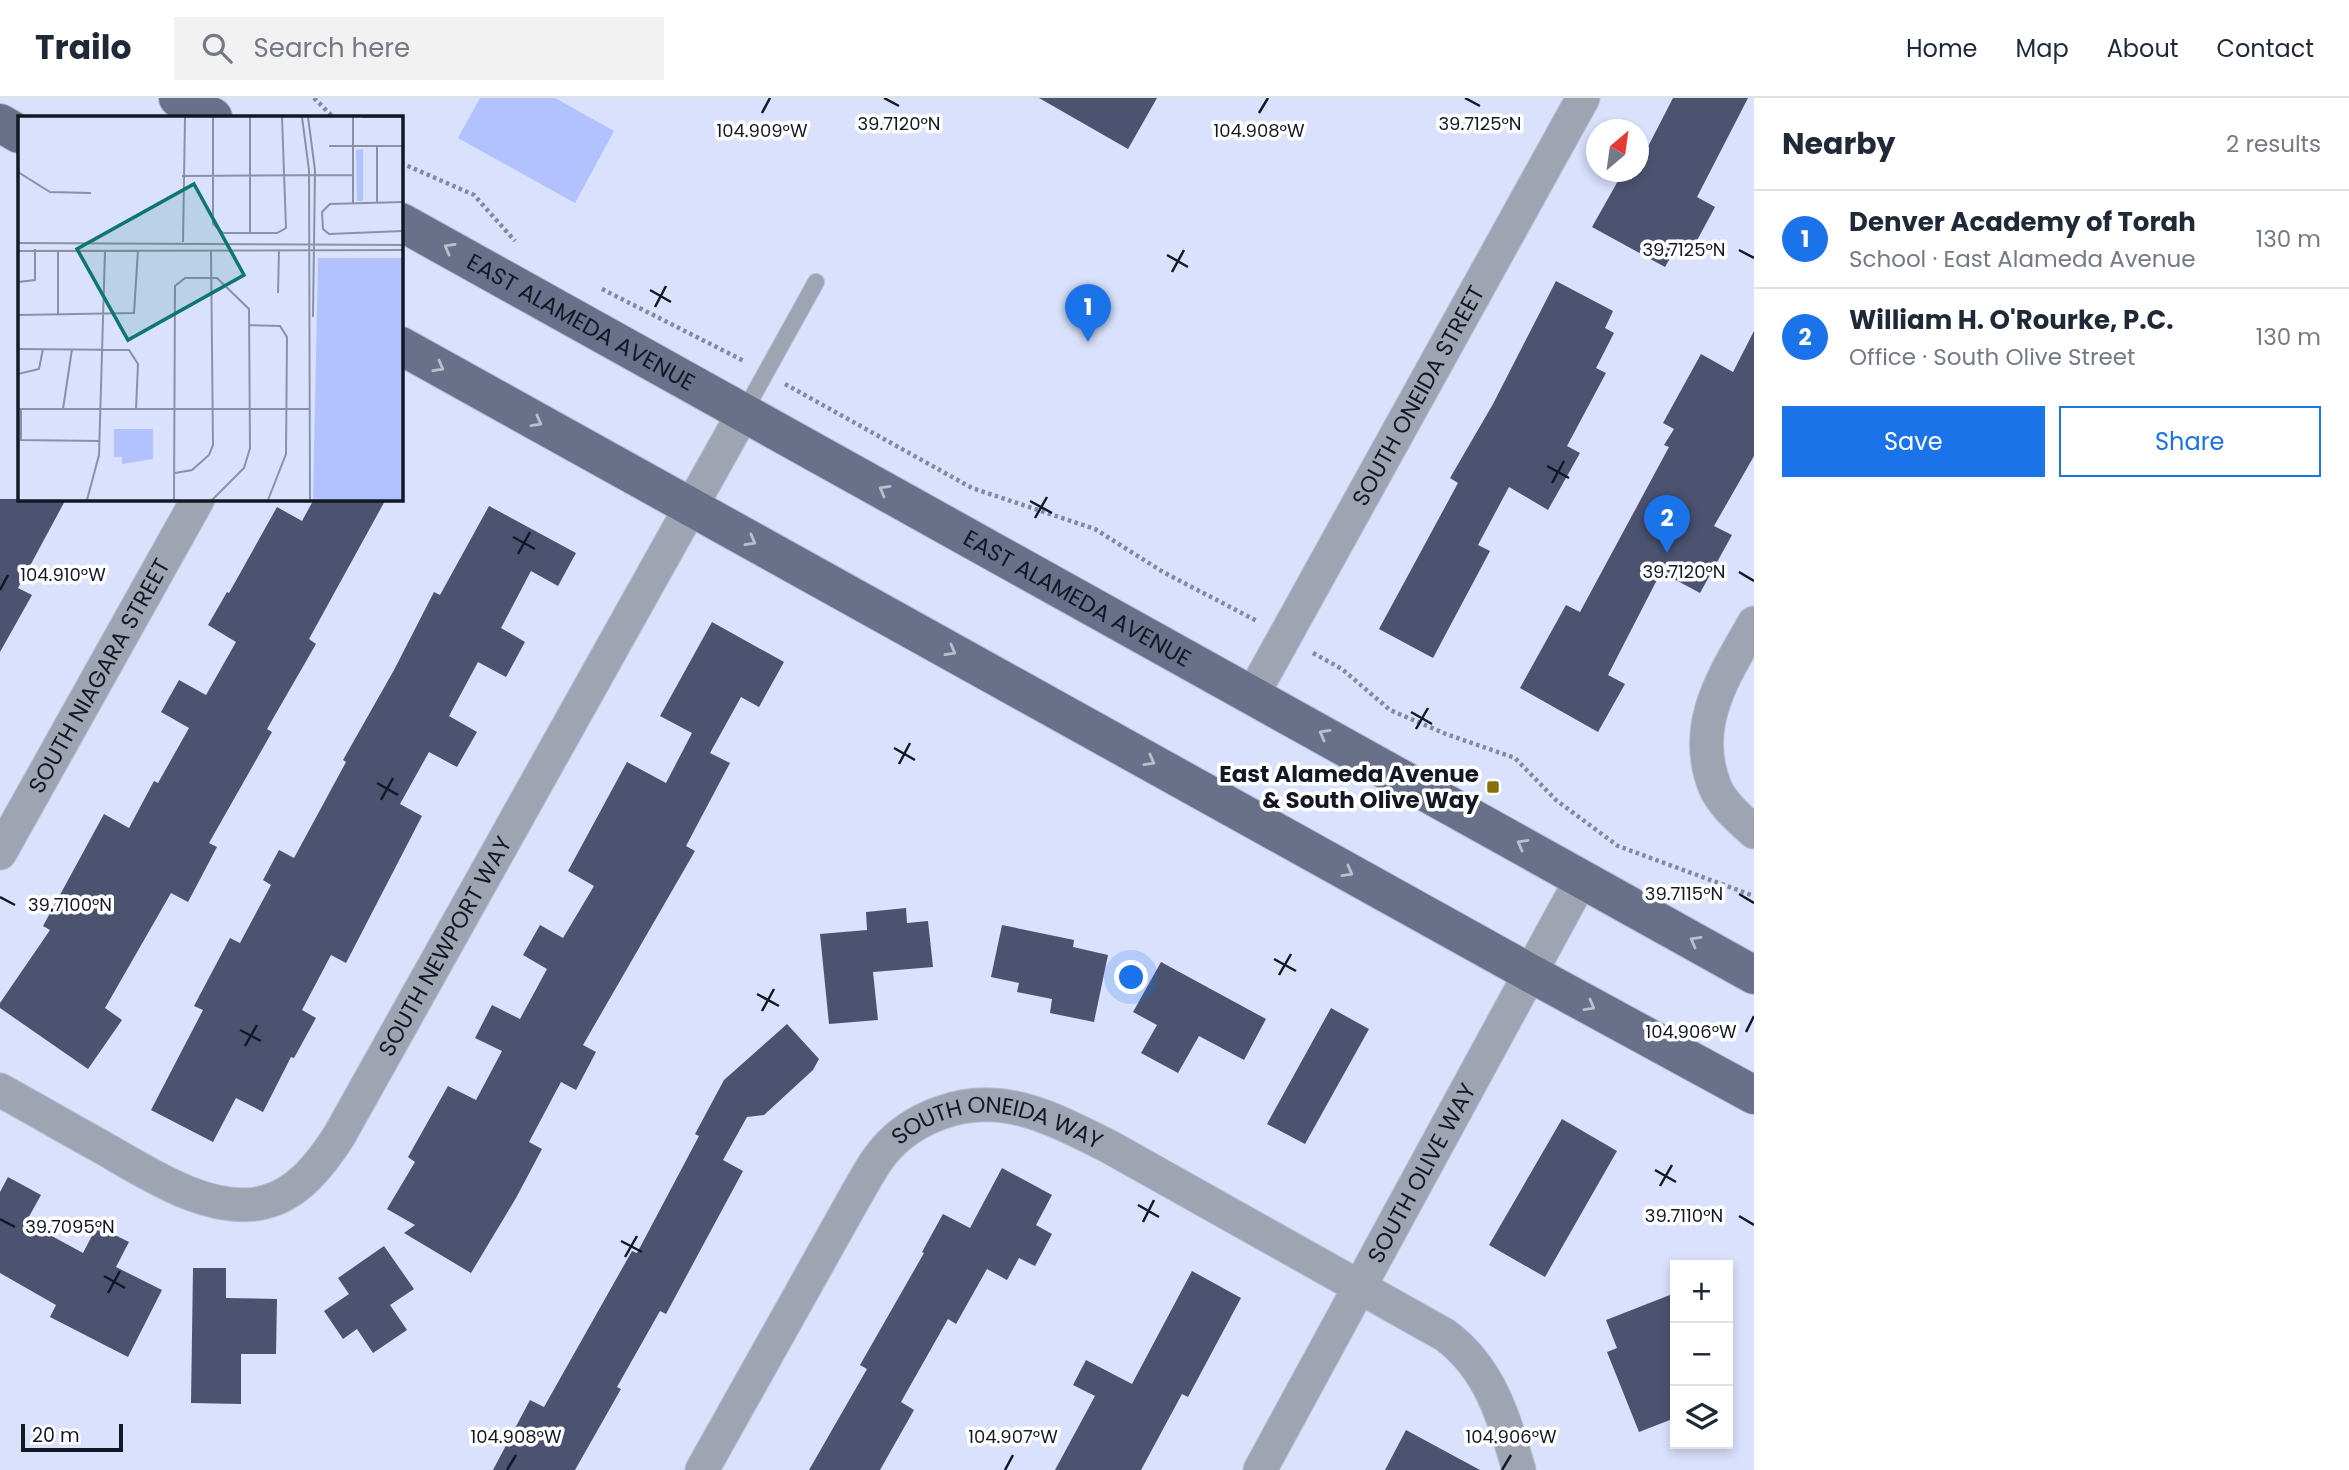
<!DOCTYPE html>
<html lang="en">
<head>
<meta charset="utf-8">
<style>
	:root { --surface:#fff; --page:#f2f2f3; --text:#1f2937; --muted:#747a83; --line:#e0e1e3; --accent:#1a73e8 }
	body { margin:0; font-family:Poppins,sans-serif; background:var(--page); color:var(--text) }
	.controls { position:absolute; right:21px; bottom:21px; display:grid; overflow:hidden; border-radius:0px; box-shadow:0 4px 10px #0003 }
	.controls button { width:63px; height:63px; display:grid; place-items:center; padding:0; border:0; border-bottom:2px solid var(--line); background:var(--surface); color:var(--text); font:35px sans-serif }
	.compass { position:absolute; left:1586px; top:21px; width:63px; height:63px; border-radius:50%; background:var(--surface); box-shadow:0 4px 10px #0003; rotate:29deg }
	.scale { position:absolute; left:21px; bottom:18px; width:102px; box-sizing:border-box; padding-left:7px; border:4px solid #141824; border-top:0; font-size:19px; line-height:24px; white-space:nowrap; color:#141824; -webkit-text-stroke:5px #fff; paint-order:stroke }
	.you { position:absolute; left:1132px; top:880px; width:24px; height:24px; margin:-18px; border:5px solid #fff; border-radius:50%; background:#1a73e8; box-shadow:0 0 0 10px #1a73e833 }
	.badge { display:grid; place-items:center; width:46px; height:46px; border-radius:50%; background:var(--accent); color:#fff; font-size:23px; font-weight:700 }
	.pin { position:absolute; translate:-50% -58px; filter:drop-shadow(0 2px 4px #0008) }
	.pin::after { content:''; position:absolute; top:37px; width:24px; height:21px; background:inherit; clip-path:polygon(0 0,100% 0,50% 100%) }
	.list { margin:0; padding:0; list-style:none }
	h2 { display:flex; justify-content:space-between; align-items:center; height:91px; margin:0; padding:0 28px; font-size:30px }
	h2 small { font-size:23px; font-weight:400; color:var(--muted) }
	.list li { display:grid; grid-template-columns:46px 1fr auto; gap:21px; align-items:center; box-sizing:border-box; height:98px; padding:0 28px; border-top:2px solid var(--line) }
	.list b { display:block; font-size:26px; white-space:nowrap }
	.list p { margin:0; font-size:23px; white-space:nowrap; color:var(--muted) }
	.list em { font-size:23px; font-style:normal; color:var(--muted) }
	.actions { display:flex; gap:14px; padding:21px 28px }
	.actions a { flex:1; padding:16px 0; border:2px solid var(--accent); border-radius:0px; text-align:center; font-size:24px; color:var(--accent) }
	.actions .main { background:var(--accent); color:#fff }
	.icon { flex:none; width:38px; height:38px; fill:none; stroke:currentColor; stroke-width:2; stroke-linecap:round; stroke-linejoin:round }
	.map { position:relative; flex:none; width:1754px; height:1372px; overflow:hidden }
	header { display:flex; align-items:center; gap:42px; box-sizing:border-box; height:98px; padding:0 35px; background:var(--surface); border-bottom:2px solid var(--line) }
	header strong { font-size:33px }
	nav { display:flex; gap:38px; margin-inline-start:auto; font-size:24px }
	.search { width:490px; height:63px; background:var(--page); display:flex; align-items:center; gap:18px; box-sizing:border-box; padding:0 24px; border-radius:0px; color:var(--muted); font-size:26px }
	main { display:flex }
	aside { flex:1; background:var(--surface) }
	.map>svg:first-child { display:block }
	.green { fill:#b1c2fe }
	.building { fill:#4b5371 }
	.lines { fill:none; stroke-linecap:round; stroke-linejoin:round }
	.service-casing { stroke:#b6bdd6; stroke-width:18 }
	.minor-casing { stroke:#b6bdd6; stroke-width:35 }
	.primary-casing { stroke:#b6bdd6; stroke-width:40 }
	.path { stroke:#83899e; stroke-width:4.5; stroke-dasharray:3.5 3.5; stroke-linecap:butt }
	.service { stroke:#9fa4b3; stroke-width:16 }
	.minor { stroke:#9fa4b3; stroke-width:33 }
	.primary { stroke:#68708a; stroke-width:38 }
	.oneway { stroke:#bbbfca }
	.ticks { fill:none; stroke:#141824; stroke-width:2.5 }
	.poi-dot { fill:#886e0d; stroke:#fff; stroke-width:2.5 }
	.labels { text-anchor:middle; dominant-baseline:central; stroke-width:7; stroke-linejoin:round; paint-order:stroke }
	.street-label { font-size:23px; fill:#141824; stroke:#fff }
	.poi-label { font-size:23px; font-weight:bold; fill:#141824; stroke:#fff; text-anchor:end }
	.inset-road { fill:none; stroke:#8a91a6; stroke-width:2 }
	.view { fill:#0f766e; fill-opacity:0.15; stroke:#0f766e; stroke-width:3.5 }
	.inset-edge { fill:none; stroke:#141824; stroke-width:3.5 }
	.ticks-label { font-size:18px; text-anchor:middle; fill:#141824; stroke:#fff; stroke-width:7; stroke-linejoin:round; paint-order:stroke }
</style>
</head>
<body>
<header>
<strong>Trailo</strong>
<div class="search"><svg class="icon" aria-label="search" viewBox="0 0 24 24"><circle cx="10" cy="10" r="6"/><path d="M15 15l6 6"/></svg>Search here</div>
<nav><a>Home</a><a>Map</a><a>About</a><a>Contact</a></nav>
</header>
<main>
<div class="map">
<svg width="1754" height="1372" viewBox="0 0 1754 1372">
	<rect width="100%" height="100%" fill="#d9e1fd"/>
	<!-- green -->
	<path class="green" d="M480,0H555L614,33L575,105L458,40Z"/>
	<!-- building -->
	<path class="building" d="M1039,0H1157L1128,51Z
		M1673,0H1748L1697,99L1715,109L1687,161L1674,153L1665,169L1592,129L1623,74H1639V66Z
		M1556,183L1613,213L1605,230L1614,235L1596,270L1606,275L1567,348L1580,355L1548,412L1509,389L1478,447L1490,453L1433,560L1379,531L1458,385L1450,380L1493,306Z
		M1754,233V358L1714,428L1732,437L1700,495L1661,474L1608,577L1625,586L1598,634L1520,590L1566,507L1580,514L1669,349L1664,347L1674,331L1663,325L1701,256L1733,274Z
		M0,401H66L18,490L32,497L0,554Z
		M314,401H386L309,541L316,546L267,631L272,634L209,745L217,749L188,804L171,795L105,910L122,922L88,971L0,910V905L50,832L43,828L104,716L129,730L154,683L158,685L189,630L161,614L179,582L206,597L236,544L208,527L227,494L229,495L277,409L302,423Z
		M489,408L576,455L558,488L531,473L501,530L525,544L506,579L478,564L449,618L477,634L457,669L429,654L400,706L422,718L346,865L331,857L302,912L316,920L294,960L291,959L263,1014L236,1000L213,1044L151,1012L203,912L194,908L230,840L240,845L271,787L263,782L279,752L294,760L346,664L343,662L394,572L434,494L440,497Z
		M712,524L784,564L759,609L741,599L710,655L730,665L686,748L695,753L583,947L596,954L576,992L561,984L529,1044L542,1051L516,1100L471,1175L404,1135L415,1127L387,1111L415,1064L408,1059L448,988L476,1002L502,953L475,940L492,907L520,921L547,871L523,857L540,827L563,840L594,788L568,773L627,664L666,685L692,635L660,618Z
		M906,810L907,825L928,823L933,869L873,874L878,922L829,926L820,836L867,832L866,814Z
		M1002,827L1074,842L1073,849L1108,857L1094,924L1050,915L1052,901L1017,894L1019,885L991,879Z
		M1161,864L1266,921L1244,962L1199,938L1178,975L1141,955L1157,927L1133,914Z
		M1331,910L1369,931L1305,1046L1267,1026Z
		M787,926L819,961L813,972L764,1017L747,1019L723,1062L743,1073L666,1216L660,1213L617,1289L621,1291L575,1372H493L530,1302L544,1309L632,1153L637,1155L699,1038L695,1036L724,982Z
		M1562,1021L1617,1053L1545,1179L1489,1147Z
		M1002,1070L1052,1097L1036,1127L1052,1136L1035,1168L1019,1160L1007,1182L987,1171L956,1226L948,1221L901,1304L914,1312L880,1372H809L867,1271L860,1267L924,1155L922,1154L943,1116L970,1130Z
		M8,1079L41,1097L26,1124L83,1155L97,1128L129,1144L116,1169L162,1192L128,1259L50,1219L56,1207L0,1175V1094Z
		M384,1148L414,1191L390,1207L407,1232L373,1255L357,1231L343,1241L324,1213L349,1196L338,1180Z
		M193,1170H226V1200L277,1201L276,1256H241V1306L191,1305Z
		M1192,1173L1241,1200L1188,1299L1182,1296L1141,1372H1055L1095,1298L1073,1287L1086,1262L1132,1286Z
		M1675,1195V1320L1639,1334L1607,1254L1617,1250L1606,1222Z
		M1406,1332L1480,1372H1385Z"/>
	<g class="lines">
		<defs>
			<path id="service" d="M744,314L816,184"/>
			<g id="minor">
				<path d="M1754,525C1725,577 1690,626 1715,689C1722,706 1741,722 1754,734"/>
				<path id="s1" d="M1253,596L1583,0"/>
				<path id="s2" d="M0,755L198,401"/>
				<path id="s3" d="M0,992C33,1010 65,1029 98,1047C143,1072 210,1119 265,1104C298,1096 321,1066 339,1038L744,314"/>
				<path id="s4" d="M702,1372L855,1099C864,1084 872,1067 884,1053C899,1035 918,1023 940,1015C1002,992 1053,1021 1108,1048L1445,1237C1490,1270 1504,1320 1519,1372"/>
				<path id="s5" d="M1260,1372L1582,780"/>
			</g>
			<g id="primary">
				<path d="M178,0L213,19"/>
				<path d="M0,25L19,36"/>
				<path id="s6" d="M401,124L1754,877"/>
				<path d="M401,248L1530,875L1754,997"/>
			</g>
		</defs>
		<!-- service casing -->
		<use href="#service" class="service-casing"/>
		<!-- minor casing -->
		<use href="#minor" class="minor-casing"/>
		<!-- primary casing -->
		<use href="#primary" class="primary-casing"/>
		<!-- path -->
		<path class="path" d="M314,0L333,19
			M401,65L474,97L515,143
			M602,191L744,263
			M785,286L972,390L1095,431L1163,474L1257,523
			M1313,555L1342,571L1390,612L1446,636L1515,660L1556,702L1618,748L1754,798"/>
		<!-- service -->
		<use href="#service" class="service"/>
		<!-- minor -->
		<use href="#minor" class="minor"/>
		<!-- primary -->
		<use href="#primary" class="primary"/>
	</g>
	<!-- one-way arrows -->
	<defs><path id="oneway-chevron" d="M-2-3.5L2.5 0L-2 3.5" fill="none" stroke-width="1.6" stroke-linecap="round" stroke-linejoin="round" transform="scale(1.75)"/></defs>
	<g class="oneway">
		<use href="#oneway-chevron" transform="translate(449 150) rotate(-151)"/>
		<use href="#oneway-chevron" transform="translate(439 269) rotate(29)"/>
		<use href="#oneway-chevron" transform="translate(537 324) rotate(29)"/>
		<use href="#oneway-chevron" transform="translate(884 392) rotate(-151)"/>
		<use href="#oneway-chevron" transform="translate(751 443) rotate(29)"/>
		<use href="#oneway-chevron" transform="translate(951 553) rotate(29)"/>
		<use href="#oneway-chevron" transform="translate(1324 636) rotate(-151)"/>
		<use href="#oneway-chevron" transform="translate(1150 663) rotate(29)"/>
		<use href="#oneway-chevron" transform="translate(1522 746) rotate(-151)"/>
		<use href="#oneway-chevron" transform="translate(1348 774) rotate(29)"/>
		<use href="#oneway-chevron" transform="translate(1695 843) rotate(-151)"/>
		<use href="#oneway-chevron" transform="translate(1590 908) rotate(29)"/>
	</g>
	<!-- ticks -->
	<path class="ticks" d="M884,0L899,8M1465,0L1480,8M762,15L770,0M1259,15L1268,0M1739,152L1754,160M1167,157L1188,169M1172,174L1184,152M650,192L671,204M655,209L666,188M1547,368L1569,380M1552,385L1564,363M1030,403L1052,415M1035,420L1047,399M513,439L535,451M518,456L530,434M1739,474L1754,483M0,492L8,477M1411,614L1432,626M1416,631L1428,610M894,650L915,662M899,666L910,645M377,685L398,697M381,702L393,680M1739,796L1754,805M0,799L15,807M1274,861L1296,873M1279,877L1291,856M757,896L779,908M762,913L774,891M240,932L261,943M1746,934L1754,918M245,948L257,927M1655,1072L1676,1084M1660,1088L1672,1067M1138,1107L1159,1119M1739,1118L1754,1127M0,1121L15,1129M1143,1124L1154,1102M621,1143L642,1154M625,1159L637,1138M104,1178L125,1190M108,1195L120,1173M507,1372L516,1357M1005,1372L1013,1357M1502,1372L1511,1357"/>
	<!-- markers -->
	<rect class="poi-dot" x="1486" y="682" width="14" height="14" rx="3.5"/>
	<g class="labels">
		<!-- street labels -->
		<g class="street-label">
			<text stroke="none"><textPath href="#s6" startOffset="206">EAST ALAMEDA AVENUE</textPath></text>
			<text stroke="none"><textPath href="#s1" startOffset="341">SOUTH ONEIDA STREET</textPath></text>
			<text stroke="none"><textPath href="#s6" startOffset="774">EAST ALAMEDA AVENUE</textPath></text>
			<text stroke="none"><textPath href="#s2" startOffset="203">SOUTH NIAGARA STREET</textPath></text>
			<text stroke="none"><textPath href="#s3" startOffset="612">SOUTH NEWPORT WAY</textPath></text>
			<text stroke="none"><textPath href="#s4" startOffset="494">SOUTH ONEIDA WAY</textPath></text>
			<text stroke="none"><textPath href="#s5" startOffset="338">SOUTH OLIVE WAY</textPath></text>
		</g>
		<!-- poi labels -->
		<g class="poi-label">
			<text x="1479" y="676">East Alameda Avenue<tspan x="1479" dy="26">&amp; South Olive Way</tspan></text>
		</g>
	</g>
	<!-- overview -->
	<g transform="translate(18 18)">
		<rect width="385" height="385" fill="#d9e1fd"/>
		<path d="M345,33V85H339L338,34ZM300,142H385V384H295ZM96,313H135V343L104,348V341H96Z" fill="#b1c2fe"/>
		<path class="inset-road" d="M195,1V108L205,117H259L268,112L264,1M232,1V117M284,1L291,54L292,384M290,1L297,54L295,201M344,1H385M311,30H385M359,30V87M0,56L32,76L73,77M164,60L335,59M385,86L312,88L304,96L305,113L311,118L385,115M335,88V1M165,126L167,1M0,127L385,129M40,134V199M0,135L385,134M0,166L17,164V133M260,177L261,134M0,199L116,197L120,134M231,209L262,210L269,221L268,338L250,384M0,233L111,234L120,248L118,293M0,258L21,253L25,233M0,293H292M3,293V324L81,325M45,293L54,233M157,357L174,354L191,339L195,329L193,134M69,384L81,339L87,135M156,384L157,170L167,162H199L231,193L232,332L226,352L194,384"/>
		<path class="view" d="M176,68L226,159L110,224L59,133Z"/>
		<rect width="385" height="385" class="inset-edge"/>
	</g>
	<g class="ticks-label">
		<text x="899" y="32">39.7120°N</text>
		<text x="1480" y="32">39.7125°N</text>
		<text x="762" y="39">104.909°W</text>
		<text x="1259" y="39">104.908°W</text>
		<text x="1684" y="158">39.7125°N</text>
		<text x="1684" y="480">39.7120°N</text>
		<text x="63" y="483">104.910°W</text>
		<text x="1684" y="802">39.7115°N</text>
		<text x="70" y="813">39.7100°N</text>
		<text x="1691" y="940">104.906°W</text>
		<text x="1684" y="1124">39.7110°N</text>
		<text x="70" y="1135">39.7095°N</text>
		<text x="516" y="1345">104.908°W</text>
		<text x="1013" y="1345">104.907°W</text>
		<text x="1511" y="1345">104.906°W</text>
	</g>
</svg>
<div class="controls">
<button>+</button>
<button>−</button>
<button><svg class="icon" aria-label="layers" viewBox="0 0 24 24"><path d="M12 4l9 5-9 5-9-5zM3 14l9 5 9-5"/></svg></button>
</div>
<svg class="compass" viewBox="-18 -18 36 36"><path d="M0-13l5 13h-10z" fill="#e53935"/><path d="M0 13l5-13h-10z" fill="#747a83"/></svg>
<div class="scale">20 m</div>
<div class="you"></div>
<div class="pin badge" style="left:1088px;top:244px">1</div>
<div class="pin badge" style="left:1667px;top:455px">2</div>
</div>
<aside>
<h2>Nearby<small>2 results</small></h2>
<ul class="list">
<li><span class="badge">1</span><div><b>Denver Academy of Torah</b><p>School · East Alameda Avenue</p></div><em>130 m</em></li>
<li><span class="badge">2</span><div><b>William H. O'Rourke, P.C.</b><p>Office · South Olive Street</p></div><em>130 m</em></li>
</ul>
<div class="actions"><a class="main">Save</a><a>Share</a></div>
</aside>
</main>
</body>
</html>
